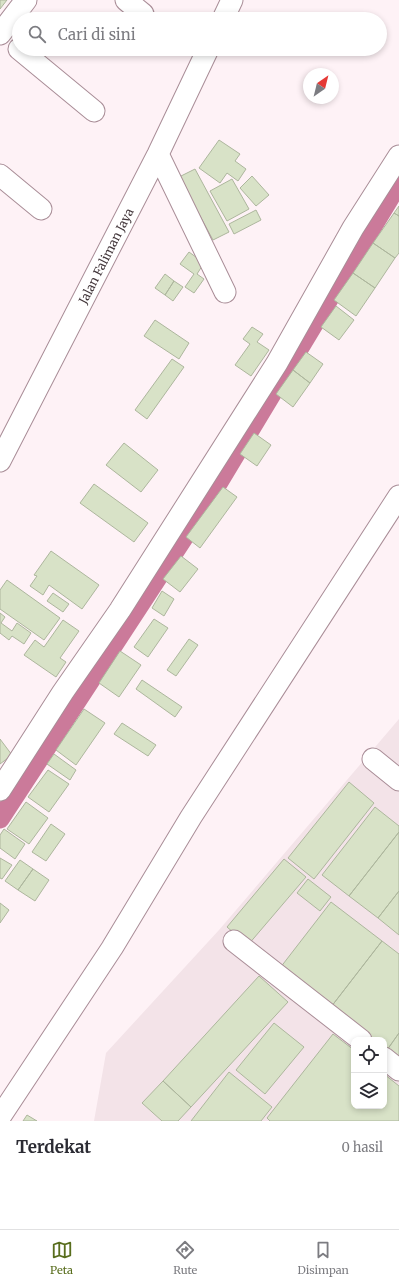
<!DOCTYPE html>
<html lang="id">
<head>
<meta charset="utf-8">
<style>
	:root { --surface:#fff; --page:#f2f2f3; --text:#2b2b33; --muted:#7c7c81; --line:#e1e1e2; --accent:#586d1d }
	body { margin:0; font-family:Merriweather,serif; background:var(--page); color:var(--text) }
	.controls { position:absolute; right:12px; bottom:12px; display:grid; overflow:hidden; border-radius:8px; box-shadow:0 2px 6px #0003 }
	.controls button { width:36px; height:36px; display:grid; place-items:center; padding:0; border:0; border-bottom:1px solid var(--line); background:var(--surface); color:var(--text); font:20px sans-serif }
	.compass { position:absolute; left:303px; top:68px; width:36px; height:36px; border-radius:50%; background:var(--surface); box-shadow:0 2px 6px #0003; rotate:35deg }
	.list { margin:0; padding:0; list-style:none }
	h2 { display:flex; justify-content:space-between; align-items:center; height:52px; margin:0; padding:0 16px; font-size:17px }
	h2 small { font-size:13px; font-weight:400; color:var(--muted) }
	.icon { flex:none; width:22px; height:22px; fill:none; stroke:currentColor; stroke-width:2; stroke-linecap:round; stroke-linejoin:round }
	.map { position:relative; flex:none; width:399px; height:1121px; overflow:hidden }
	.search { position:absolute; background:var(--surface); box-shadow:0 2px 6px #0003; left:12px; right:12px; top:12px; height:44px; display:flex; align-items:center; gap:10px; box-sizing:border-box; padding:0 14px; border-radius:22px; color:var(--muted); font-size:15px }
	.sheet { height:108px; background:var(--surface) }
	nav { display:flex; justify-content:space-around; align-items:center; box-sizing:border-box; height:56px; border-top:1px solid var(--line); background:var(--surface); font-size:11px; color:var(--muted) }
	nav a { display:grid; justify-items:center; gap:2px }
	nav .on { color:var(--accent) }
	.map>svg:first-child { display:block }
	.built { fill:#f3e3e8; fill-rule:evenodd }
	.lines { fill:none; stroke-linecap:round; stroke-linejoin:round }
	.canal { stroke:#cb7a9a; stroke-width:19 }
	.building { fill:#d8e2c7; stroke:#adb69d }
	.minor-casing { stroke:#a98d97; stroke-width:23 }
	.minor { stroke:#fff; stroke-width:21 }
	.labels { text-anchor:middle; dominant-baseline:central; stroke-width:3.5; stroke-linejoin:round; paint-order:stroke }
	.street-label { font-size:12px; fill:#43373b; stroke:#fff }
</style>
</head>
<body>
<div class="map">
<svg width="399" height="1121" viewBox="0 0 399 1121">
	<rect width="100%" height="100%" fill="#fef2f6"/>
	<!-- built -->
	<path class="built" d="M399,719V1121H94L106,1053L219,930ZM354,1040H384V1106H354Z"/>
	<g class="lines">
		<!-- canal -->
		<path class="canal" d="M0,819L204,507L399,183"/>
	</g>
	<!-- building -->
	<path class="building" d="M0,0H7L0,9Z
		M219,140L240,154L235,161L246,169L238,181L227,173L220,183L199,168Z
		M195,169L229,232L213,240L179,177Z
		M252,176L269,195L256,206L240,188Z
		M232,179L249,209L227,221L210,191Z
		M399,206V216L394,213Z
		M256,210L261,220L234,234L229,224Z
		M394,213L399,216V253L395,258L373,243Z
		M373,243L395,258L375,288L353,273Z
		M189,252L204,263L197,274L204,279L194,293L185,287L194,274L180,264Z
		M353,273L375,288L356,316L334,300Z
		M165,274L174,281L165,295L155,288Z
		M174,281L183,287L173,301L165,295Z
		M336,306L354,320L339,340L321,327Z
		M155,320L189,343L179,359L144,336Z
		M252,327L263,334L257,342L269,350L251,376L235,365L250,344L243,339Z
		M306,352L323,364L310,383L293,370Z
		M172,359L184,367L147,419L135,410Z
		M293,370L310,383L293,407L276,394Z
		M254,433L271,445L257,466L240,454Z
		M124,443L158,470L141,492L106,465Z
		M94,484L148,523L134,542L80,503Z
		M223,487L237,497L200,548L186,537Z
		M51,551L99,585L82,609L49,585L43,595L30,586L37,576L34,575Z
		M181,556L198,569L180,592L163,579Z
		M7,580L60,618L44,640L0,609V590Z
		M162,591L174,599L164,616L152,608Z
		M53,593L69,604L63,612L47,601Z
		M0,613L5,617L1,623L12,631L17,623L31,633L24,644L12,636L9,640L0,633Z
		M154,619L168,628L148,657L134,647Z
		M63,620L79,631L60,658L66,662L56,677L24,655L35,640L44,647Z
		M189,639L198,645L176,676L167,670Z
		M120,651L141,665L119,697L99,683Z
		M142,680L182,707L175,717L136,689Z
		M84,709L105,723L76,765L56,750Z
		M122,723L156,745L148,756L114,734Z
		M0,739L12,755L0,764Z
		M54,754L76,770L70,780L47,764Z
		M48,770L69,784L49,812L28,797Z
		M349,782L374,803L314,879L288,858Z
		M26,802L48,818L29,844L7,829Z
		M375,807L399,826V832L349,896L322,875Z
		M51,824L65,834L46,861L32,852Z
		M4,829L25,844L15,859L0,848V835Z
		M399,832V891L378,918L349,896Z
		M0,858L12,865L2,879L0,878Z
		M284,859L306,877L248,945L227,927Z
		M20,860L33,869L18,890L5,881Z
		M33,869L49,880L35,901L18,890Z
		M308,879L331,897L320,911L297,893Z
		M399,891V935L378,918Z
		M331,902L382,941L331,1007L280,968Z
		M0,903L9,910L0,923Z
		M382,941L399,954V1033L387,1050L384,1048V1040H374L331,1007Z
		M259,976L288,1002L191,1107L163,1081Z
		M274,1023L304,1047L265,1094L236,1070Z
		M399,1033V1059L387,1050Z
		M333,1034L354,1050V1106H384V1074L399,1086V1121H270L267,1118Z
		M229,1072L272,1107L261,1121H191Z
		M163,1081L191,1107L178,1121H162L142,1103Z
		M27,1115L37,1121H23Z"/>
	<g class="lines">
		<defs>
			<path id="minor" d="M126,0L143,14
				M223,19L232,0
				M0,34L26,0
				M19,49L94,111
				M158,154L225,292
				M0,175L41,209
				M0,461L158,154L208,49
				M373,759L399,780
				M0,790L63,692L120,610L277,363L353,228L399,156
				M234,941L361,1040
				M384,1058L399,1070
				M0,1117L112,948L191,817L399,496"/>
		</defs>
		<!-- minor casing -->
		<use href="#minor" class="minor-casing"/>
		<!-- minor -->
		<use href="#minor" class="minor"/>
	</g>
	<g class="labels">
		<!-- street labels -->
		<g class="street-label">
			<text transform="translate(106 256) rotate(-63)">Jalan Faliman Jaya</text>
		</g>
	</g>
</svg>
<div class="controls">
<button><svg class="icon" aria-label="locate" viewBox="0 0 24 24"><circle cx="12" cy="12" r="6"/><path d="M12 2v4M12 18v4M2 12h4M18 12h4"/></svg></button>
<button><svg class="icon" aria-label="layers" viewBox="0 0 24 24"><path d="M12 4l9 5-9 5-9-5zM3 14l9 5 9-5"/></svg></button>
</div>
<svg class="compass" viewBox="-18 -18 36 36"><path d="M0-13l5 13h-10z" fill="#e53935"/><path d="M0 13l5-13h-10z" fill="#7c7c81"/></svg>
<div class="search"><svg class="icon" aria-label="search" viewBox="0 0 24 24"><circle cx="10" cy="10" r="6"/><path d="M15 15l6 6"/></svg>Cari di sini</div>
</div>
<section class="sheet">
<h2>Terdekat<small>0 hasil</small></h2>
<ul class="list">
</ul>
</section>
<nav>
<a class="on"><svg class="icon" aria-label="map" viewBox="0 0 24 24"><path d="M3 6l6-2 6 2 6-2v14l-6 2-6-2-6 2zM9 4v14M15 6v14"/></svg>Peta</a>
<a><svg class="icon" aria-label="directions" viewBox="0 0 24 24"><path d="M12 3l9 9-9 9-9-9zM9 14v-3h6M13 9l2 2-2 2"/></svg>Rute</a>
<a><svg class="icon" aria-label="saved" viewBox="0 0 24 24"><path d="M7 4h10v16l-5-4-5 4z"/></svg>Disimpan</a>
</nav>
</body>
</html>
